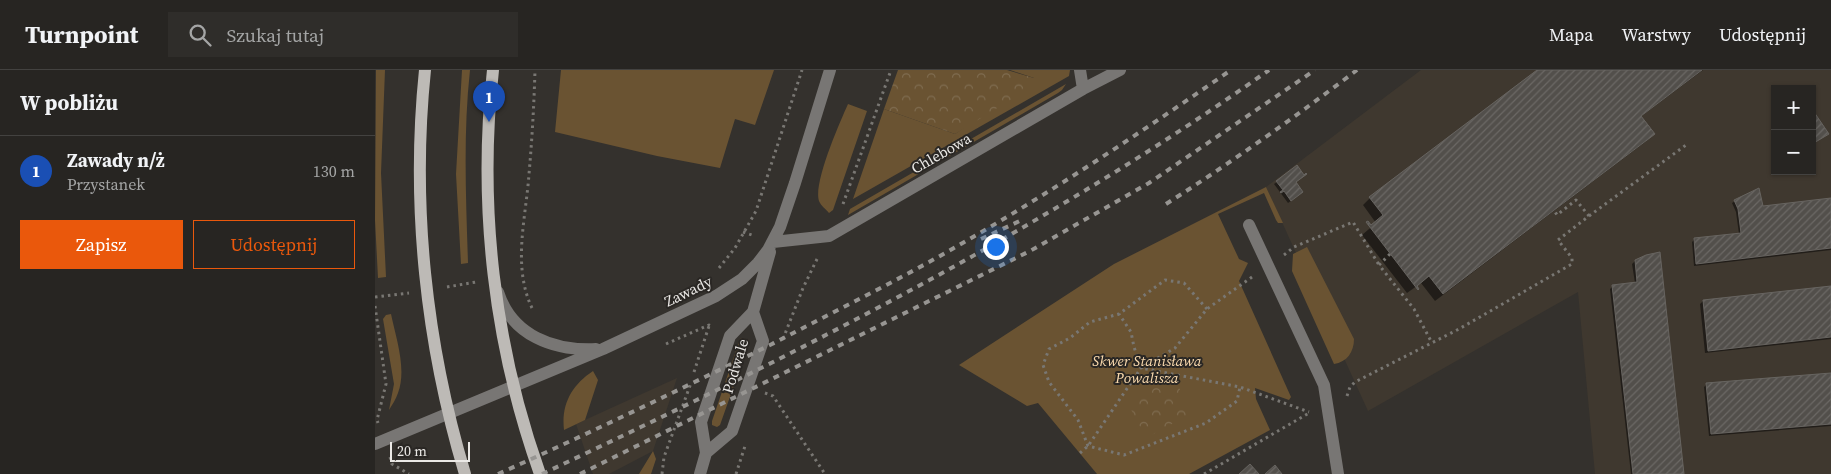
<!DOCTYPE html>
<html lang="pl">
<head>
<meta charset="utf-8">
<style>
	:root { --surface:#272522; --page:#2f2d2a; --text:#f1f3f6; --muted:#a4a5a5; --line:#434240; --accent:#ea580c }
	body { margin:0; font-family:"Source Serif 4",serif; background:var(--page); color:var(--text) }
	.controls { position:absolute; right:15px; top:15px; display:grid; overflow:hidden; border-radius:0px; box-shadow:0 1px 4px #0004 }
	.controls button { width:45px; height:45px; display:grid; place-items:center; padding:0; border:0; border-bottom:1px solid var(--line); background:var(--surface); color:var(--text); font:25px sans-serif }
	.scale { position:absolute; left:15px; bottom:12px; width:80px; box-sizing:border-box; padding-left:5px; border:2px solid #ebe9e6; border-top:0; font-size:14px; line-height:18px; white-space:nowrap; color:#ebe9e6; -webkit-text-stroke:4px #2a2724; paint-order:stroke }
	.you { position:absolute; left:620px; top:176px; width:18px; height:18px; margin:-12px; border:4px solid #fff; border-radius:50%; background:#1a73e8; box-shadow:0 0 0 8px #1a73e833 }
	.badge { display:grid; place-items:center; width:32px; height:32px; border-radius:50%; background:var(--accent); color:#fff; font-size:16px; font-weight:700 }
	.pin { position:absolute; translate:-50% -41px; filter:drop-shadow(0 1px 2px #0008) }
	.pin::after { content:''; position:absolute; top:26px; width:18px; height:15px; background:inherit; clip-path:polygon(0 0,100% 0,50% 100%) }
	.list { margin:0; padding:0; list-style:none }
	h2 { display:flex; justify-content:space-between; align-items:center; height:65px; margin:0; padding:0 20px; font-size:21px }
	h2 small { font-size:16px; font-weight:400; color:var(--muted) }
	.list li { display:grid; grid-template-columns:32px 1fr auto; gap:15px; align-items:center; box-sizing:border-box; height:70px; padding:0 20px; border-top:1px solid var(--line) }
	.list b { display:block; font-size:19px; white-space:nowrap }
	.list p { margin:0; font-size:16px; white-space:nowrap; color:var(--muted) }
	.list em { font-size:16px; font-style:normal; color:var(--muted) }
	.actions { display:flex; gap:10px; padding:15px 20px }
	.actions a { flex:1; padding:11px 0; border:1px solid var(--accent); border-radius:0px; text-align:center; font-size:18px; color:var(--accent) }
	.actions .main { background:var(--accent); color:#fff }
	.icon { flex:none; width:28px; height:28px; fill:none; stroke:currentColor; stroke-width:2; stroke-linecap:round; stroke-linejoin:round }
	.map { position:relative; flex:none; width:1456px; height:404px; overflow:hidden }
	header { display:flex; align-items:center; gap:30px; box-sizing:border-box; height:70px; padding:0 25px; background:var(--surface); border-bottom:1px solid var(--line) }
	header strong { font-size:24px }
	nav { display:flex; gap:28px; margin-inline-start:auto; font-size:18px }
	.search { width:350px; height:45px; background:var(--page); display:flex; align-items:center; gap:12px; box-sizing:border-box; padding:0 18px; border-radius:0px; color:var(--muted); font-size:19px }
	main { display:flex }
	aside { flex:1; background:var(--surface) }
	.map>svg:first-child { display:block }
	.built { fill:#3f382f; fill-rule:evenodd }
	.green { fill:#6a5332 }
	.park { fill:url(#park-crowns) }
	.shadow { fill:#0007 }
	.building { fill:url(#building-hatch); stroke:#676460 }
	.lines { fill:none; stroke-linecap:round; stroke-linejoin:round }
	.path { stroke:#797773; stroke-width:3; stroke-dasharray:2.5 4; stroke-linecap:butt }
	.minor { stroke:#787674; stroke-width:12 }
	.major { stroke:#bdbab6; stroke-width:12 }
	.rail { stroke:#979592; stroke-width:4; stroke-dasharray:6 6; stroke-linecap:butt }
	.labels { text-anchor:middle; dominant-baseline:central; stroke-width:4; stroke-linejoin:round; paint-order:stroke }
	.street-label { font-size:15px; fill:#ebe9e6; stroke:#2a2724 }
	.park-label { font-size:15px; font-style:italic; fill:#fbdbaf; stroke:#2a2724 }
</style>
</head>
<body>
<header>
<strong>Turnpoint</strong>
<div class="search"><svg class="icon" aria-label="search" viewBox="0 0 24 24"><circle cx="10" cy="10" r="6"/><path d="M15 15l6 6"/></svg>Szukaj tutaj</div>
<nav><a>Mapa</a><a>Warstwy</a><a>Udostępnij</a></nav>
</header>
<main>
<aside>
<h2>W pobliżu<small></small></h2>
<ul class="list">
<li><span class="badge" style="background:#1a4fb4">1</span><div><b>Zawady n/ż</b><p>Przystanek</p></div><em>130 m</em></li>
</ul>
<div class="actions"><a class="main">Zapisz</a><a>Udostępnij</a></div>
</aside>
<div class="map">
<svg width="1456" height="404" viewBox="0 0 1456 404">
	<defs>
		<pattern id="park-crowns" width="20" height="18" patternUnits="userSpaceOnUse" patternTransform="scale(1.25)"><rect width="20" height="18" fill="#6a5332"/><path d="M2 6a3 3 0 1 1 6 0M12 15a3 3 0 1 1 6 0" fill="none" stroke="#7f6c50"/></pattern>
		<pattern id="building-hatch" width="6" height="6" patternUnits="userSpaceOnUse" patternTransform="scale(1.25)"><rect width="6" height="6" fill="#524f4b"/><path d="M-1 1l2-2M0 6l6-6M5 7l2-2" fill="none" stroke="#6b6865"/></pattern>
	</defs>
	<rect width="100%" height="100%" fill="#34312d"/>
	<!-- built -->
	<path class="built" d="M1046,0H1456V404H1220L1203,222L993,341L891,117ZM1400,19H1437V101H1400Z
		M302,308L278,381L234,404H218L201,354Z"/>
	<!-- green -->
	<path class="green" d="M1,0H10L6,103L11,207L3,208L0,150Z
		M87,0H95C88,64 91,128 93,193L86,194L81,104Z
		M186,0H399L380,55L360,49L345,98L282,86L180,62Z
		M635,0H695L694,6L478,129L509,39L580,64L659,8Z
		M691,14L687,20L683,23L473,145L475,139Z
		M473,34L492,41L458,140L454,143C451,139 446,136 444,131C438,113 465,52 473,34Z
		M891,117L908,153H903L901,150L889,123L843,144L864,189L873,193L864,211L916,327L914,330L880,318L881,329L895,360L814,404H722L663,333L652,336L584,295L739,194Z
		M932,177L979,269C979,282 972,292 959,294L917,201L918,184Z
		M16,244C21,268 32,299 23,323C21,329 17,335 14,340L19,314L8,249L11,245Z
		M367,268L374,270V273L345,355L342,357L337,355V351L365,269Z
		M218,301L223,310L210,350L189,360C186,334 197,315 218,301Z
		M278,381L281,389L276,404H264Z"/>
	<!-- park -->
	<path class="park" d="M523,0H632L659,8L663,13L580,64L509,39Z
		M799,308L817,343L771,368L752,332Z"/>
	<!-- shadow -->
	<path class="shadow" d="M1164,0H1328L1265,47L1278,64L1270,72L1060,231L1046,213L1032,223L987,165L1001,153L988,135L995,128Z
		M902,112L920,113L924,125L913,133L899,114Z
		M1456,129V180L1319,196L1317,172L1319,170L1364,164L1361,142L1357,133L1360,131L1387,137Z
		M1260,191L1308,404H1256L1235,219L1238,216L1260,213L1257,194Z
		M1456,217V269L1330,283L1325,234L1328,231Z
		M1456,304V356L1334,366L1329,317L1332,314Z"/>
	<!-- building -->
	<path class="building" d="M1162,0H1327L1266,46L1280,64L1068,224L1054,206L1042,216L1044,219L1043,220L991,152L993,151L996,155L1008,145L994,127Z
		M1439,42L1454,64L1437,74V43Z
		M922,95L929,105L931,103L932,104L921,112L928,122L916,131L909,121L906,123L905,122L908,120L901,111Z
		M1384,118L1388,136L1456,128V178L1321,194L1319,168L1366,163L1363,139L1359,130Z
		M1285,182L1309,404H1258L1237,215L1262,212L1260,190L1271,185Z
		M1456,216V267L1333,281L1328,230Z
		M1456,303V354L1336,364L1331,313Z
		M875,394L884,404H864Z
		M900,395L907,404H890Z"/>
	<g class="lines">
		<!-- path -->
		<path class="path" d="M468,134L516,0
			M1214,146L1311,75
			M368,162L380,166
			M1015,184L1004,195L1039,239L1057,273
			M909,185L919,177L978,152L1004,195
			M344,198L360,178L381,141L427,0
			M877,207L832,239L800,278L766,298L865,317L934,342
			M72,217L101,212
			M0,227L34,223
			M0,236L11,314L2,350L3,353
			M157,238C137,196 151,148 154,104C157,70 159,35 160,0
			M832,239L809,213L790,210L744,244L715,252L695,268L674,279L668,295L674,312L703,350L713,376L749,385L831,353L862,331L865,317
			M408,269L428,218L443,187
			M291,274L334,255L338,257
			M319,302L334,256
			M390,323L398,326L450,404
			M972,326L975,317L980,312L1084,259L1197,194V188L1183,170L1214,146L1201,130L1182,145L1179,140
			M705,383L713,376L766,298L759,277L756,262L744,244
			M15,387L17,394L34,404
			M287,404L289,387L316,313
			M361,404L370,376
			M829,404L934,343"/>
		<!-- minor -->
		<path class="minor" d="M705,0L708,19
			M874,155L949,315L963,404
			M398,172L454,166L708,19L745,0
			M123,222C137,266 179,281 221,279
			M0,374L228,279L341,226L367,209L383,193L393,180L405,157L420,113L455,0
			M331,383L357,361L388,271L378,242
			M325,404L331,383L326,352L355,266L378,242L395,182"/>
		<!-- major -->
		<path class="major" d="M50,0C36,135 51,274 90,404
			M118,0C103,136 119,275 165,404"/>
		<!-- rail -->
		<path class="rail" d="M791,134C857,92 920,47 982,0
			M606,169L649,149
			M123,404C215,363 306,319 397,274C464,239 532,206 598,167C686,116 772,58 856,0
			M167,404C418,286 667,161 894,0
			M205,404L655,181L774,113L940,0"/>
	</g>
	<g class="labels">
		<!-- street labels -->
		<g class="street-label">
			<text transform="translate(566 83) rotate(-30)">Chlebowa</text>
			<text transform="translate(313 221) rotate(-26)">Zawady</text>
			<text transform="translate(360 296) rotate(-73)">Podwale</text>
		</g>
		<!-- park labels -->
		<g class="park-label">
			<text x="772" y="290">Skwer Stanisława<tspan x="772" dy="17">Powalisza</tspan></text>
		</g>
	</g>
</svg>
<div class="controls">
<button>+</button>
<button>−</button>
</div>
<div class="scale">20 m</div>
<div class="you"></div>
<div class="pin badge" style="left:114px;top:52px;background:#1a4fb4">1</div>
</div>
</main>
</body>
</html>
